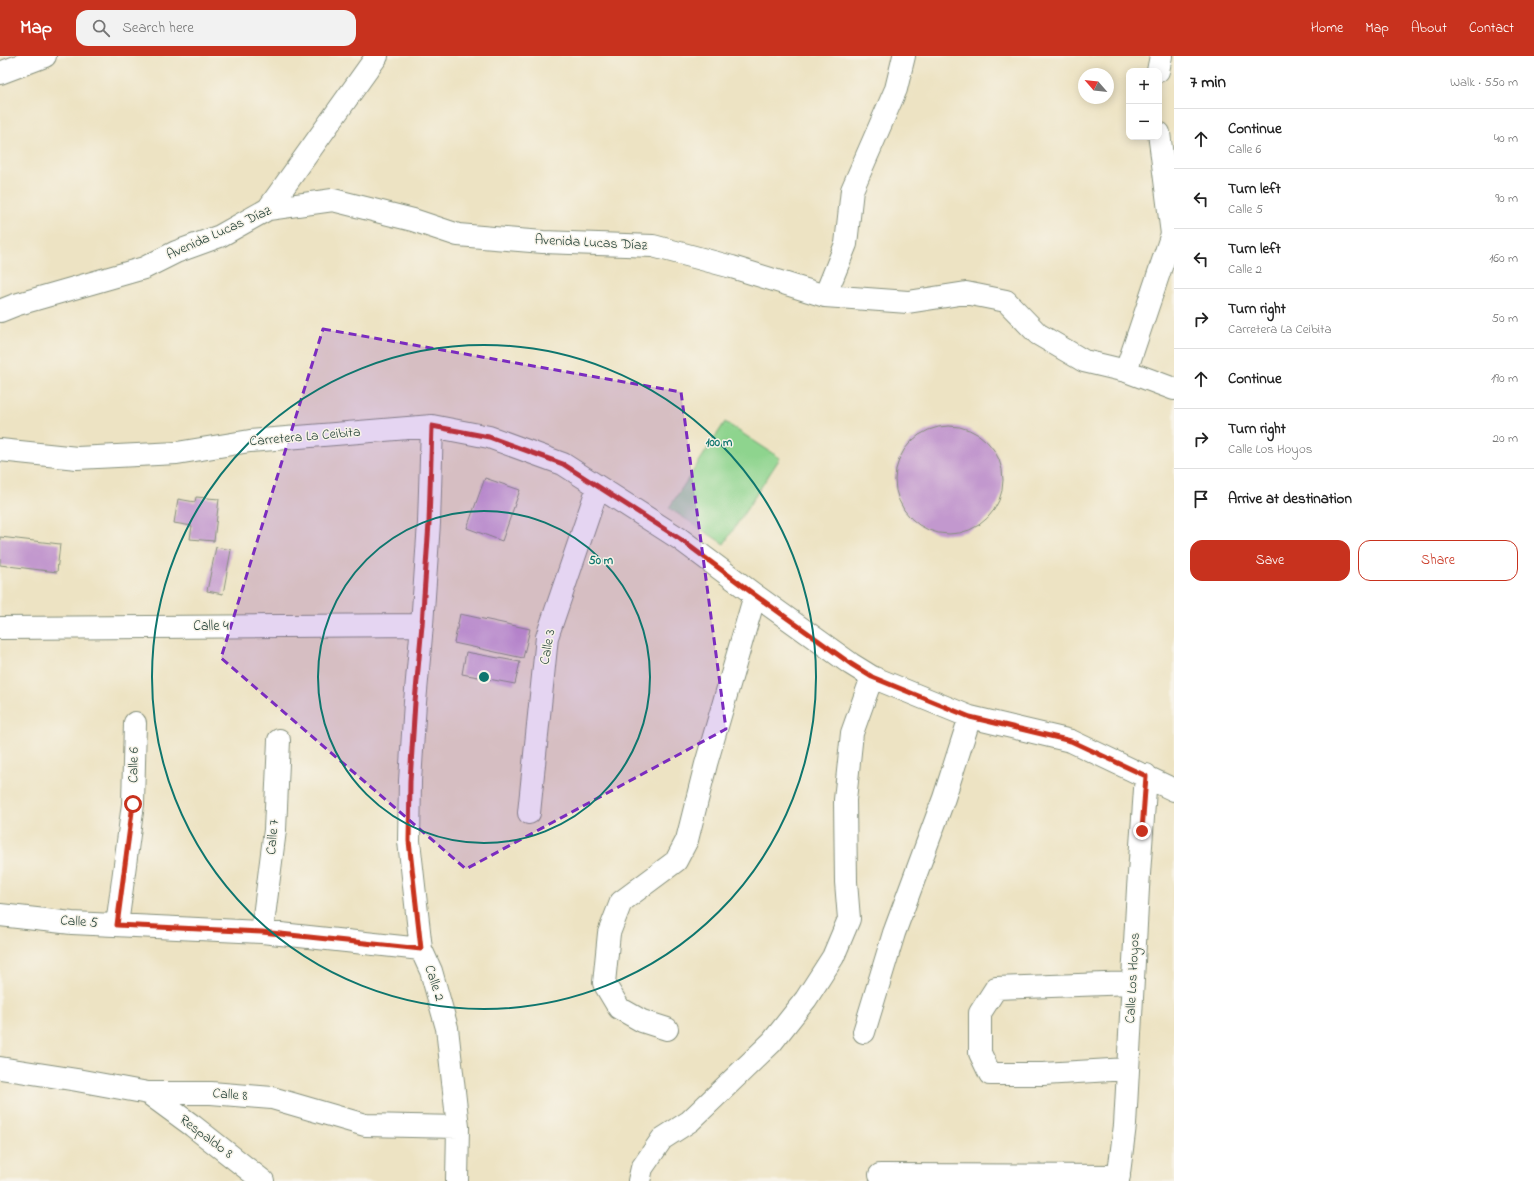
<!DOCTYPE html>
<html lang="en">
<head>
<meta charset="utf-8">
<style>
	:root { --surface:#fff; --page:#f2f2f2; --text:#222; --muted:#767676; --line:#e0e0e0; --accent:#c8321e }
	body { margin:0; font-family:"Indie Flower",sans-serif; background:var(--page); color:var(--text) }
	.controls { position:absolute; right:12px; top:12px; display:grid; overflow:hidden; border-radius:8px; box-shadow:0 2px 10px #0003 }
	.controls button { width:36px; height:36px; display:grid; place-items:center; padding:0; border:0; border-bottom:1px solid var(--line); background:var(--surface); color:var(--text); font:20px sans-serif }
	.compass { position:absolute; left:1078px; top:12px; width:36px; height:36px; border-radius:50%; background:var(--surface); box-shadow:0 2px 10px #0003; rotate:298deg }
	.stop { position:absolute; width:12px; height:12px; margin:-9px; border:3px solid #c8321e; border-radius:50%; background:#fff }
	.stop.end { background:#c8321e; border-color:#fff; box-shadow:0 1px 4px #0008 }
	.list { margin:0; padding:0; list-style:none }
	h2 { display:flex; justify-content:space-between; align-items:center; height:52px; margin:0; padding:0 16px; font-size:17px }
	h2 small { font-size:13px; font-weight:400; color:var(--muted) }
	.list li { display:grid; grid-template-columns:26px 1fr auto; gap:12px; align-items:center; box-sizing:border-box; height:60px; padding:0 16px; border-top:1px solid var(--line) }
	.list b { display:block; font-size:15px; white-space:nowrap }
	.list p { margin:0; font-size:13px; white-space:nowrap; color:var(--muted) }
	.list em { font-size:13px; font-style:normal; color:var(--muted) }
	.actions { display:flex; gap:8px; padding:12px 16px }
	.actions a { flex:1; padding:9px 0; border:1px solid var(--accent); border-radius:12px; text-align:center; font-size:14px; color:var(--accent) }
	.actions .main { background:var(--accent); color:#fff }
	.icon { flex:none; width:22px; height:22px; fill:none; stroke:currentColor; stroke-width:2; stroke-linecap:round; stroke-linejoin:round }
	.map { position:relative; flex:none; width:1174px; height:1125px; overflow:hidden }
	header { display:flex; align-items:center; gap:24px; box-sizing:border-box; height:56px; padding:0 20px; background:var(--accent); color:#fff }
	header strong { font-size:19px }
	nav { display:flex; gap:22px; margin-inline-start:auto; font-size:14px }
	.search { width:280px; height:36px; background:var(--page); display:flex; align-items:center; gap:10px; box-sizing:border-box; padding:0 14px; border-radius:12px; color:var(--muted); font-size:15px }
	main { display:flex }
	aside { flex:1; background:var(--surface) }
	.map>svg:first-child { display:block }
	.green { fill:#8ed48e; stroke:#568861 }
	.building { fill:#c298ce }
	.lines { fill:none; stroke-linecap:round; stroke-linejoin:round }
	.minor-casing { stroke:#86907c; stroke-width:24 }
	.minor { stroke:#fff; stroke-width:22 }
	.route { stroke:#c8321e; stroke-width:5 }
	.marked { fill:#7b2cbf; fill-opacity:0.2; stroke:#7b2cbf; stroke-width:3; stroke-dasharray:8 5; stroke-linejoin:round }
	.ring { fill:none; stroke:#0f766e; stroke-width:2 }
	.labels { text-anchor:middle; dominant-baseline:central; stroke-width:3; stroke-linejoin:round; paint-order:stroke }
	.street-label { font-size:14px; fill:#1f3d34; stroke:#f7f3e8 }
	.centre { fill:#0f766e; stroke:#f7f3e8; stroke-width:2 }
	.ring-label { font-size:12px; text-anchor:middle; font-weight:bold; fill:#0f766e; stroke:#f7f3e8; stroke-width:3; stroke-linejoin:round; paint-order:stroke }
</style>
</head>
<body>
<header>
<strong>Map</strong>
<div class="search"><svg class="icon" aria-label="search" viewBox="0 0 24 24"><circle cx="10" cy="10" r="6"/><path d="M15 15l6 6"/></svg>Search here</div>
<nav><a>Home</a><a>Map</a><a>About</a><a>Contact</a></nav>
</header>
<main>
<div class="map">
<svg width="1174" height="1125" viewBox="0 0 1174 1125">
	<rect width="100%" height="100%" fill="#f7f3e8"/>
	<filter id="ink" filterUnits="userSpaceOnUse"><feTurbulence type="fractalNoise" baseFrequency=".025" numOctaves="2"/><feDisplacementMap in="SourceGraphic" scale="8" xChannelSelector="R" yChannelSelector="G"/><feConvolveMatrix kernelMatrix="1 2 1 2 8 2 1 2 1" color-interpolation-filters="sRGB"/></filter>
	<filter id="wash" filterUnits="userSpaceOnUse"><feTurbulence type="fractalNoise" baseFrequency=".012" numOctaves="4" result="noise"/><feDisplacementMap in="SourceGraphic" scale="16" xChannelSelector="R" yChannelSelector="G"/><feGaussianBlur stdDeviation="0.9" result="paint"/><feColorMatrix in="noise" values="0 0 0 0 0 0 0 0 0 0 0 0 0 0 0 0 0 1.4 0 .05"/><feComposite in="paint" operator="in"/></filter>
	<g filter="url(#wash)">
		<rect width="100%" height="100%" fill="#ede3c3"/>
		<!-- green -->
		<path class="green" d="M725,366L780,402L724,488L669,452Z"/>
		<g id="blocks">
			<!-- building -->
			<path class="building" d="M895 424a54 54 0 1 1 108 0a54 54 0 1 1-108 0Z
				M485,422L520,434L502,485L467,472Z
				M196,441L219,443L214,485L190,483L192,470L174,467L178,443L195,446Z
				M0,481L60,488L57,516L0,509Z
				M216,491L231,494L223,538L207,535Z
				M460,558L530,573L523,602L454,587Z
				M466,596L520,606L515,628L462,618Z"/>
		</g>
	</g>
	<g filter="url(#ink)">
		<use href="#blocks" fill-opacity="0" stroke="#86907c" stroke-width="1"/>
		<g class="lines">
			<defs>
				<path id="minor" d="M1158,15L1161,0
					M0,17L45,0
					M268,153L377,0
					M825,240L846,188L852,134L896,33L904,0
					M0,255L15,249L144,212L176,196L220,180L268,153L333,144L413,164L458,179L543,186L653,190L732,211L825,240L908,246L966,237L1006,245L1038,278L1084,305L1126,315L1174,333
					M1126,315L1172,178L1159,77
					M432,370L429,467L422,569L415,646L410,725L409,785L421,893L431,915L447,972L458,1071L457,1125
					M0,394L77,402L177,397L250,385L432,370L489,381L563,408L680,483L755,539L851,608L872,621L970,661L1071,685L1174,734
					M0,572L422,569
					M529,757L547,581L598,431
					M0,859L72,867L262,876L421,893
					M117,869L133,748L135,667
					M262,876L275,774L279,684
					M667,973L642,965L619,952L604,927L609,877L621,846L676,805L687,784L706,708L755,539
					M864,976L894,877L944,742L970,661
					M0,1012L77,1024L148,1037H211L272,1042L365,1069L458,1071
					M1128,1013L1043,1018H990L980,997V957L996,932L1132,927
					M148,1037L193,1070L263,1125
					M880,1119L1119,1120
					M639,1125L642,1112L662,1083L690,1065L772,986L806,943L833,901L849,863L846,826L845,744L852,677L872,621
					M1118,1125L1125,1069L1138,832L1146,719"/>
			</defs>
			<!-- minor casing -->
			<use href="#minor" class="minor-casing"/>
			<!-- minor -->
			<use href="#minor" class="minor"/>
		</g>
	</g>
	<g class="lines" filter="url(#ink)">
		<!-- route -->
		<path class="route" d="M133,748L117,869L262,876L421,893L409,785L410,725L415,646L422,569L429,467L432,370L489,381L563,408L680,483L755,539L851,608L872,621L970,661L1071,685L1146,720L1142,775"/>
	</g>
	<!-- marked area -->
	<path class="marked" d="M323,273L681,336L726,673L466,813L221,602Z"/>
	<!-- distance rings -->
	<g class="ring">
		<circle cx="484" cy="621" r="166"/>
		<circle cx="484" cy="621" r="332"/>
	</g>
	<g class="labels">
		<!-- street labels -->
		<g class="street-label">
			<text transform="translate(219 177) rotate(-24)">Avenida Lucas Díaz</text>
			<text transform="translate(591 187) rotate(3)">Avenida Lucas Díaz</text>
			<text transform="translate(305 381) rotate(-5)">Carretera La Ceibita</text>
			<text x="211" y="570">Calle 4</text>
			<text transform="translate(548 591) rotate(-80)">Calle 3</text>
			<text transform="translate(134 709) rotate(-89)">Calle 6</text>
			<text transform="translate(273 781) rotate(-85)">Calle 7</text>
			<text transform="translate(79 866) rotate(4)">Calle 5</text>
			<text transform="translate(1133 922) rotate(-87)">Calle Los Hoyos</text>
			<text transform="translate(434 927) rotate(72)">Calle 2</text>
			<text transform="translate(230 1039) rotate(5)">Calle 8</text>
			<text transform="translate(206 1081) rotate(37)">Respaldo 8</text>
		</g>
	</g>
	<circle cx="484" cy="621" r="6" class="centre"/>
	<g class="ring-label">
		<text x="719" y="390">100 m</text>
		<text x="601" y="508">50 m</text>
	</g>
</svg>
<div class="controls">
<button>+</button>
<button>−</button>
</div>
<svg class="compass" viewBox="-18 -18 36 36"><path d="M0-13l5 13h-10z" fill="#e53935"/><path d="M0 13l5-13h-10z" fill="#767676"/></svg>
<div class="stop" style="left:133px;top:748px"></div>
<div class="stop end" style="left:1142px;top:775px"></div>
</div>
<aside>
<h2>7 min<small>Walk · 550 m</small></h2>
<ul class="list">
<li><svg class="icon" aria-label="ahead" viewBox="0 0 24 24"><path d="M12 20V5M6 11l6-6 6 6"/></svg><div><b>Continue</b><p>Calle 6</p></div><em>40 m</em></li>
<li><svg class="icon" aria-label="left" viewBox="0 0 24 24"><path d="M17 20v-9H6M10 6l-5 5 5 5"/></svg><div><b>Turn left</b><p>Calle 5</p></div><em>90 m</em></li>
<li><svg class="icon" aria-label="left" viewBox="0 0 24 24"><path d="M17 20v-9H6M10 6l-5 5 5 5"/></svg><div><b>Turn left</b><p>Calle 2</p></div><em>160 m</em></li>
<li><svg class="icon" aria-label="right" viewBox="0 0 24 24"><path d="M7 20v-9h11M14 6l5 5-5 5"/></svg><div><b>Turn right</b><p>Carretera La Ceibita</p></div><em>50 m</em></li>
<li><svg class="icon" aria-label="ahead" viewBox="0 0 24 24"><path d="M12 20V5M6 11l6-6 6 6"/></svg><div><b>Continue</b></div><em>190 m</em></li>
<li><svg class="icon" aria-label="right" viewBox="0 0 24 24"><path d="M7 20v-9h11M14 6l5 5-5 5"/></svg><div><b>Turn right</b><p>Calle Los Hoyos</p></div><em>20 m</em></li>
<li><svg class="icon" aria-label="arrive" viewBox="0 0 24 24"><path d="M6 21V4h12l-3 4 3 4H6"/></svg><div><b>Arrive at destination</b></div></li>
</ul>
<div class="actions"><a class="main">Save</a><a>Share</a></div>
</aside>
</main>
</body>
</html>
